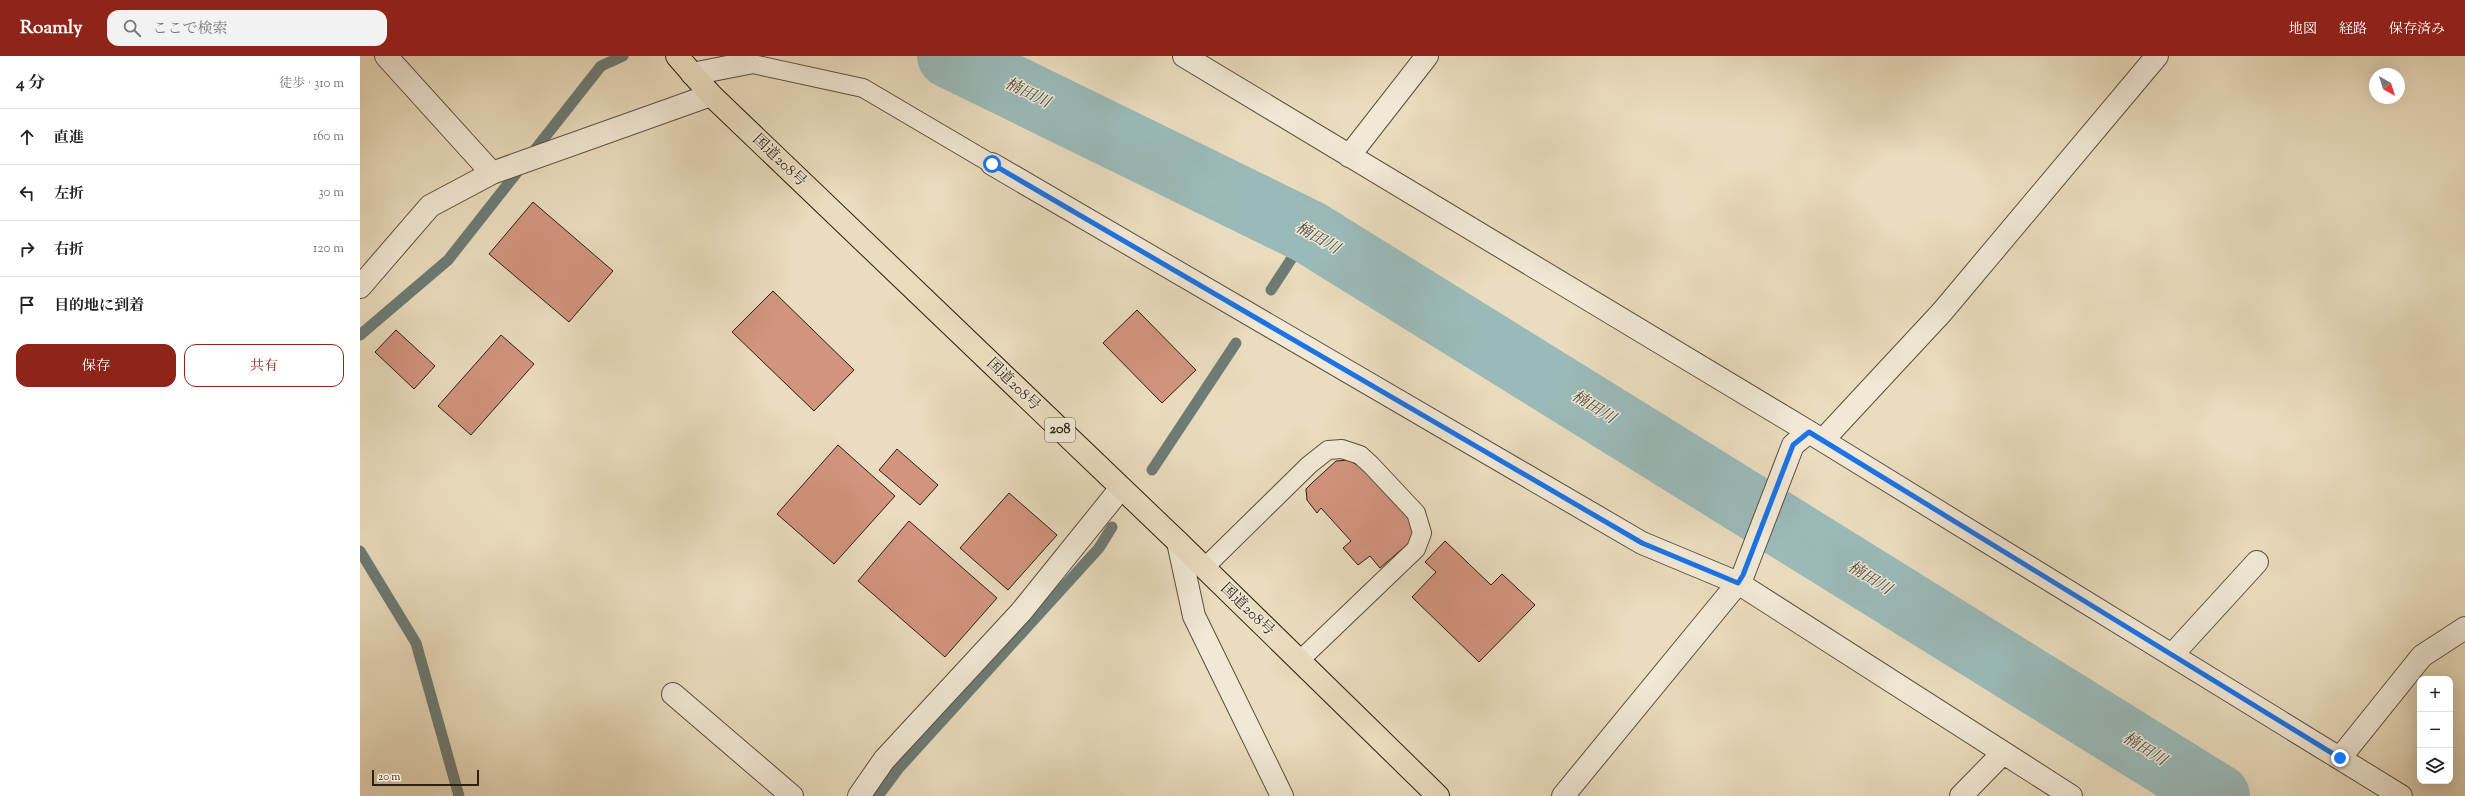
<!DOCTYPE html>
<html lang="ja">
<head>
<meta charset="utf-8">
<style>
	:root { --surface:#fff; --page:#f2f2f2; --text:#222; --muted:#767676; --line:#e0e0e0; --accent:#8f2418 }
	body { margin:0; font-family:"Sorts Mill Goudy","Noto Serif JP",serif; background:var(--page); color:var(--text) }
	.controls { position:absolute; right:12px; bottom:12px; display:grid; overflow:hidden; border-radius:8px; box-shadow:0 4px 16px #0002 }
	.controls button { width:36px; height:36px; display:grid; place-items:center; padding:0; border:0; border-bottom:1px solid var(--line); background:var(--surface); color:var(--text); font:20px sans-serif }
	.compass { position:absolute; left:2009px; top:12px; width:36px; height:36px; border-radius:50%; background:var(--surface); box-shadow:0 4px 16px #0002; rotate:141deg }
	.scale { position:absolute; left:12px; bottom:10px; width:107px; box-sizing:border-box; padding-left:4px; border:2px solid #2a1f12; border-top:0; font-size:11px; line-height:14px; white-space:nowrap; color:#2a1f12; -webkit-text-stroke:3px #f1e8d5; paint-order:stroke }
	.stop { position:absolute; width:12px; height:12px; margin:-9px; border:3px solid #1a73e8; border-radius:50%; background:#fff }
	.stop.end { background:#1a73e8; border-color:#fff; box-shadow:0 1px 4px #0008 }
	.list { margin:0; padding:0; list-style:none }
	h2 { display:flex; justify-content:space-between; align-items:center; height:52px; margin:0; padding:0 16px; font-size:17px }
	h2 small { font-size:13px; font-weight:400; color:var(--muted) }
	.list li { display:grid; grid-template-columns:26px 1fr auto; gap:12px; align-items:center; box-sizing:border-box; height:56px; padding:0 16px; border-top:1px solid var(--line) }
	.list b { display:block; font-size:15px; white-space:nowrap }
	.list em { font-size:13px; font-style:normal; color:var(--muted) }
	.actions { display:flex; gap:8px; padding:12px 16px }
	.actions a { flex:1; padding:9px 0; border:1px solid var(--accent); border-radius:12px; text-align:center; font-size:14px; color:var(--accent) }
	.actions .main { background:var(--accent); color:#fff }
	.icon { flex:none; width:22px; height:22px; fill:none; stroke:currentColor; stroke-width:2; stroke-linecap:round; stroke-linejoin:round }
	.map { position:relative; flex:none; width:2105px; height:740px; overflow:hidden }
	header { display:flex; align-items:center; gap:24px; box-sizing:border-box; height:56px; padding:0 20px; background:var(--accent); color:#fff }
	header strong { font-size:19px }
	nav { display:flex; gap:22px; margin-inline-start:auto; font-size:14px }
	.search { width:280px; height:36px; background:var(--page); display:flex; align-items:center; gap:10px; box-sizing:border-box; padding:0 14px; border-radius:12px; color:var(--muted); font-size:15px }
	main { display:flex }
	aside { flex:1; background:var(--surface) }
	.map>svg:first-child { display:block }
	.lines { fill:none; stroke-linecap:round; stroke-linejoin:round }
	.stream { stroke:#6d7c76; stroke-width:11 }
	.river { stroke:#9abab9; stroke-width:64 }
	.building { fill:#d2947f; stroke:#2a1f12 }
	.lane-casing { stroke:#5a4e3d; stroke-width:20 }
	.street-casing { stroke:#5a4e3d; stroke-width:24 }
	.highway-casing { stroke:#2a1f12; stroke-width:24 }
	.lane { stroke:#f1e8d5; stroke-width:18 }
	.street { stroke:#f1e8d5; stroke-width:22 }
	.highway { stroke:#eadcbe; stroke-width:22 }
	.route { stroke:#1a73e8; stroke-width:5 }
	.labels { text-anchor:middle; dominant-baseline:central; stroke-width:3; stroke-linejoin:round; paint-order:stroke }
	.shield { fill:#f1e8d5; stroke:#665b4c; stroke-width:1 }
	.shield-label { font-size:14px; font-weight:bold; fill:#2a1f12 }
	.street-label { font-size:15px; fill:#2a1f12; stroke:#f1e8d5 }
	.water-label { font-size:16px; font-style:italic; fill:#4c4e44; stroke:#f1e8d5 }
</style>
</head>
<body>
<header>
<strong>Roamly</strong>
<div class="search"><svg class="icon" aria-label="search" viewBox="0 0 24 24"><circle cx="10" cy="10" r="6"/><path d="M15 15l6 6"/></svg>ここで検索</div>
<nav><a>地図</a><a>経路</a><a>保存済み</a></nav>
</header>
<main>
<aside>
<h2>4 分<small>徒歩 · 310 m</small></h2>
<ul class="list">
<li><svg class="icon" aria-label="ahead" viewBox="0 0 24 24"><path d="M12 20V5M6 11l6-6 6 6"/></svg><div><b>直進</b></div><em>160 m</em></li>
<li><svg class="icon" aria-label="left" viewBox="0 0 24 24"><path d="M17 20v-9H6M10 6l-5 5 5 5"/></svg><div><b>左折</b></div><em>30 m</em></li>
<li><svg class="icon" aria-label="right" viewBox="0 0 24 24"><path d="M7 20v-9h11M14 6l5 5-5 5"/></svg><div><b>右折</b></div><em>120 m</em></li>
<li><svg class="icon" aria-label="arrive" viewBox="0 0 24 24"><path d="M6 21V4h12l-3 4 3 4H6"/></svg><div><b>目的地に到着</b></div></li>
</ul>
<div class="actions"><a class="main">保存</a><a>共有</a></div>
</aside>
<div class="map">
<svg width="2105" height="740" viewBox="0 0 2105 740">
	<rect width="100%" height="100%" fill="#eadcbe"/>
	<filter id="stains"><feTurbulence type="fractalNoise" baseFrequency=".005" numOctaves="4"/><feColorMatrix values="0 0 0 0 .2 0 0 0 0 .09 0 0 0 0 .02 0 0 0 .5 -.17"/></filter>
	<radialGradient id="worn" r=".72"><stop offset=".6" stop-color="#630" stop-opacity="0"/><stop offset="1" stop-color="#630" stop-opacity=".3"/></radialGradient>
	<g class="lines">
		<!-- stream -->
		<path class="stream" d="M911,234L949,176
			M0,279L88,204L241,10L263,0
			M792,414L876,287
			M0,495L56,587L99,740
			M518,740L539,712L739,492L752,471"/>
		<!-- river -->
		<path class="river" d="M589,0L949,176L1858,740"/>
	</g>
	<!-- building -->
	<path class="building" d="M173,146L253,215L209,266L129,198Z
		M413,235L494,314L454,355L372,276Z
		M777,254L836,314L802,347L743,287Z
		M36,274L75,310L54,333L15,296Z
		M141,279L174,308L111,379L78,350Z
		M478,389L535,440L474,508L417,458Z
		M537,393L578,429L560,449L519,414Z
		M988,404L1003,412L1051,465V472L1057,480L1020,512L1010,500L998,509L983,492L991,485L961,452L957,457L947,444L946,433L953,426L976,405Z
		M649,437L697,479L648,534L600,492Z
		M549,465L637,542L585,601L498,525Z
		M1085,485L1131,529L1142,518L1175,549L1119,606L1052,541L1076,516L1065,506Z"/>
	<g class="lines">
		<defs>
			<path id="lane" d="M388,7L503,32L632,108
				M844,512L949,409L968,394L982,393L1000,399L1011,409L1056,457L1062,477L1056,493L939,605"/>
			<path id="street" d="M26,0L132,117
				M824,0L1449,376L2041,740
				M332,18L388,7
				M989,100L1067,0
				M632,108L1282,487L1378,527L1711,740
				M0,231L70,150L132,117L351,39
				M1463,384L1582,256L1797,0
				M818,486L834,560L922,740
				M1812,599L1897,506
				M313,638L432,740
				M1980,702L2062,600L2105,572
				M499,740L524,704L661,556L761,432
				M1203,740L1378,527L1383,519L1433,389L1449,376
				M1601,740L1643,697"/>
			<path id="highway" d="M317,0L351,39L818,486L1078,740"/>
		</defs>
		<!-- lane casing -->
		<use href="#lane" class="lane-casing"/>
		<!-- street casing -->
		<use href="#street" class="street-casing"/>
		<!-- highway casing -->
		<use href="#highway" class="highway-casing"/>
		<!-- lane -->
		<use href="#lane" class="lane"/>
		<!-- street -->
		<use href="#street" class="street"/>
		<!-- highway -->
		<use href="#highway" class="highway"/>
	</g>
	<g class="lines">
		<!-- route -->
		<path class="route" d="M632,108L1282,487L1378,527L1383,519L1433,389L1449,376L1980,702"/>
	</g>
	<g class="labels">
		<!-- shield labels -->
		<rect class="shield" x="685" y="362" width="30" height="24" rx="3"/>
		<g class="shield-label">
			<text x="700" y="374">208</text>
		</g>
		<!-- street labels -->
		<g class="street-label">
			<text transform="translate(419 105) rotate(44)">国道208号</text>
			<text transform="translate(653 329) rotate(44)">国道208号</text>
			<text transform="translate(887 554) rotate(44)">国道208号</text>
		</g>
		<!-- water labels -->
		<g class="water-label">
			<text transform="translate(667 38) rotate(26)">楠田川</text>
			<text transform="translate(957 183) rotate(30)">楠田川</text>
			<text transform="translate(1233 352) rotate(32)">楠田川</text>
			<text transform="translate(1509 523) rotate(32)">楠田川</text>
			<text transform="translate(1784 694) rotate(32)">楠田川</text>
		</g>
	</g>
	<rect width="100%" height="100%" filter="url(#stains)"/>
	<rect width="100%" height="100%" fill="url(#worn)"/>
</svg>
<div class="controls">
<button>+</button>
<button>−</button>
<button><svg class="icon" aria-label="layers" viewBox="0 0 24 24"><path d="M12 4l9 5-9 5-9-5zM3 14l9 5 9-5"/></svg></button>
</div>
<svg class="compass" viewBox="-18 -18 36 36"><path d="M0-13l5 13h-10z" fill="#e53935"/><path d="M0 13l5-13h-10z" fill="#767676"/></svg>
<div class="scale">20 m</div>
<div class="stop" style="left:632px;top:108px"></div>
<div class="stop end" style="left:1980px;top:702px"></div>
</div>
</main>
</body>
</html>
